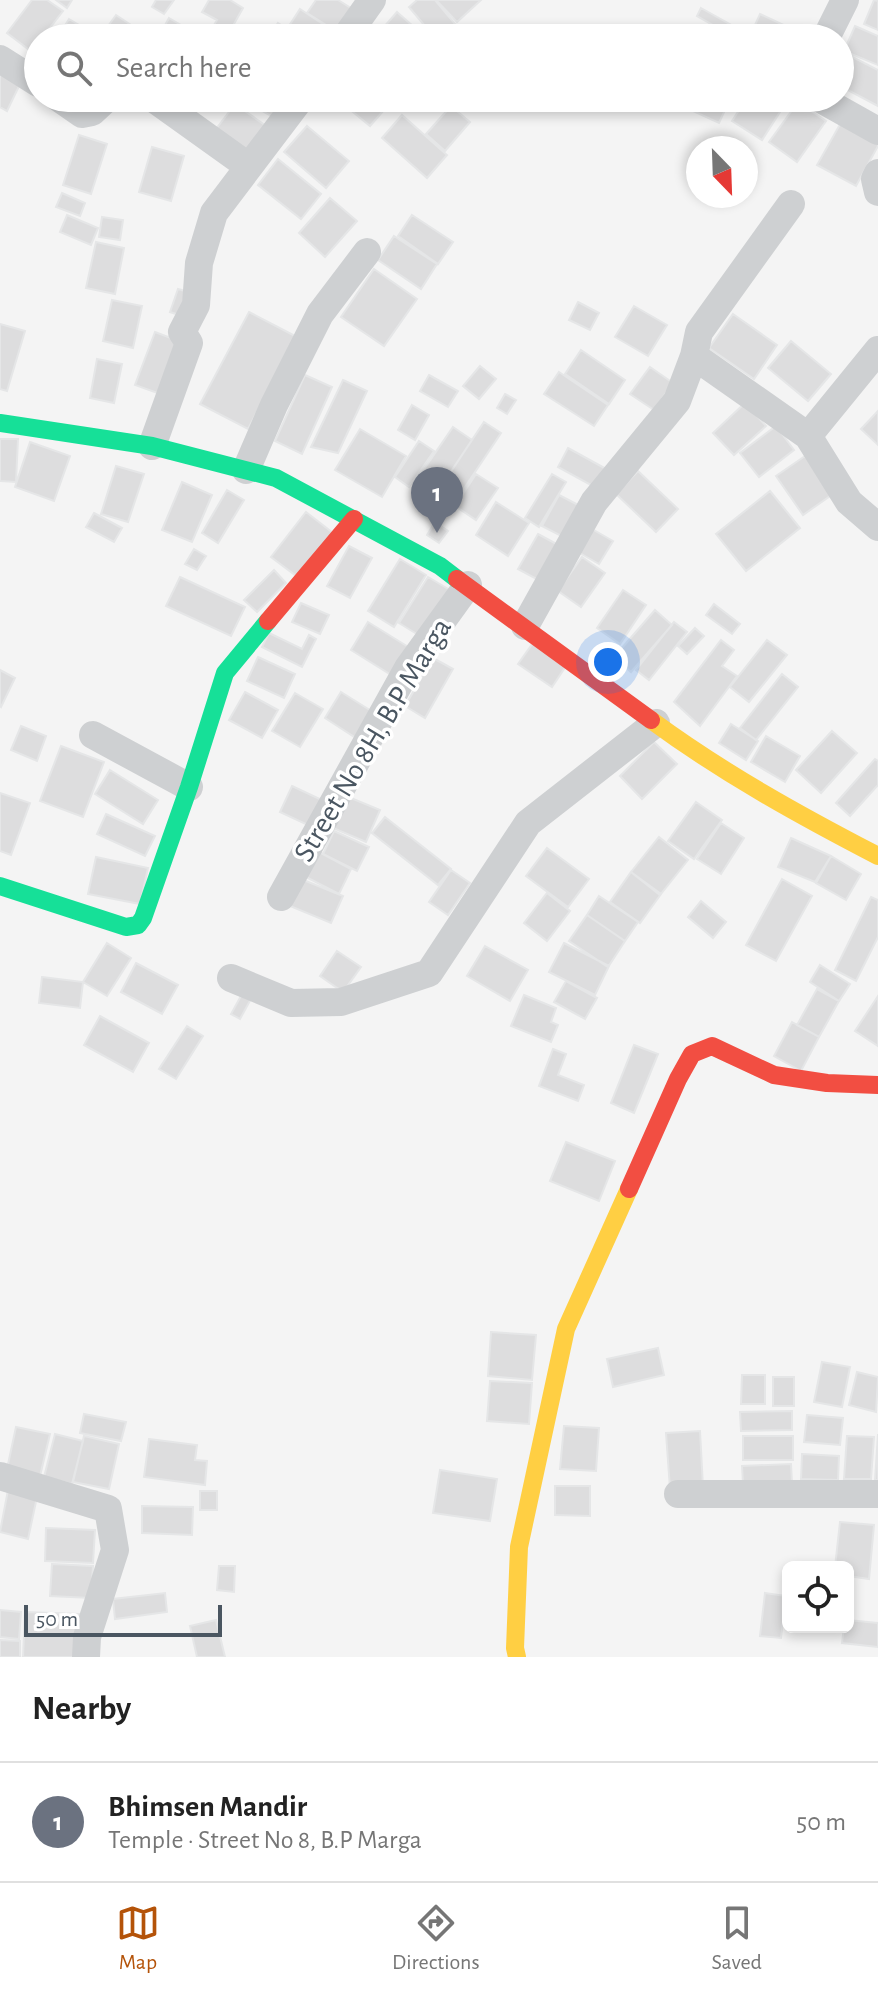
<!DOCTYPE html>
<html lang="en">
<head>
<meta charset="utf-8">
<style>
	:root { --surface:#fff; --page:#f6f6f6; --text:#222; --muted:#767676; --line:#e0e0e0; --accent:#b45309 }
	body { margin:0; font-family:"Alegreya Sans",sans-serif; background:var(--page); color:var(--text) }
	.controls { position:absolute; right:24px; bottom:24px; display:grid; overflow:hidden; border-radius:12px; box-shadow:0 4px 12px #0003 }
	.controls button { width:72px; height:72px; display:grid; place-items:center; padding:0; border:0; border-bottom:2px solid var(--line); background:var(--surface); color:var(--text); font:40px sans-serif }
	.compass { position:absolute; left:686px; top:136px; width:72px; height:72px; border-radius:50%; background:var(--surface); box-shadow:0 4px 12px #0003; rotate:157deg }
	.scale { position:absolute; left:24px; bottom:20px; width:198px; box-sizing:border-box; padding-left:8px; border:4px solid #4a5661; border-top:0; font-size:22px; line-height:28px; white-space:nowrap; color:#4a5661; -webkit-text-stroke:6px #fff; paint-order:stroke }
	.you { position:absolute; left:608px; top:662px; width:28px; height:28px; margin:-20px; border:6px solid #fff; border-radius:50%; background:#1a73e8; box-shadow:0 0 0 12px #1a73e833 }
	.badge { display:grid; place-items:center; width:52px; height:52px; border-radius:50%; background:var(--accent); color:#fff; font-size:26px; font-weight:700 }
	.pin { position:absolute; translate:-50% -66px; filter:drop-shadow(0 2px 4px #0008) }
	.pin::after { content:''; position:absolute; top:42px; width:28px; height:24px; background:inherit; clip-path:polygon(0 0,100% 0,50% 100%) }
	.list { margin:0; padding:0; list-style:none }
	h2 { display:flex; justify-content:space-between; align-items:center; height:104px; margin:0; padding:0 32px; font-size:34px }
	h2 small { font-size:26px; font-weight:400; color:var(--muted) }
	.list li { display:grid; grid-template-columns:52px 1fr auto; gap:24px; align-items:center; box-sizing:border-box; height:120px; padding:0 32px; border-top:2px solid var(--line) }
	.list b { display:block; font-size:30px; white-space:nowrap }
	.list p { margin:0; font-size:26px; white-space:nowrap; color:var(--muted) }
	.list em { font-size:26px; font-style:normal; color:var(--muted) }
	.icon { flex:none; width:44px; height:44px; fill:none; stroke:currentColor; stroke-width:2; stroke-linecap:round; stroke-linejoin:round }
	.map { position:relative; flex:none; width:878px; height:1657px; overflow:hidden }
	.search { position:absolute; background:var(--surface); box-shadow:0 4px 12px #0003; left:24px; right:24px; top:24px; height:88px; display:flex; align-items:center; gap:20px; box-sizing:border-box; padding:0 28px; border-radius:44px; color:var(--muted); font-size:30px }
	.sheet { height:224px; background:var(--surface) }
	nav { display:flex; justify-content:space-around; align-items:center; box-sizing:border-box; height:112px; border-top:2px solid var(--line); background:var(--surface); font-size:22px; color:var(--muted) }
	nav a { display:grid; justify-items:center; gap:4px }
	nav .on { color:var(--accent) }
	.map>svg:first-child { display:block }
	.building { fill:#ddddde; stroke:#e5e6e7; stroke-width:2 }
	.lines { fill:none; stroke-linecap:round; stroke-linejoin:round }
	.street { stroke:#ced0d2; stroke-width:28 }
	.fast { stroke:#16e098; stroke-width:18 }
	.slow { stroke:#ffcf43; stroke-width:18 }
	.jam { stroke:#f24e42; stroke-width:18 }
	.labels { text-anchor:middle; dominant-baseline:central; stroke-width:7; stroke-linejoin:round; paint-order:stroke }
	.street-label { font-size:30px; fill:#4a5661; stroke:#fff }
</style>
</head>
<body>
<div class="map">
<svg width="878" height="1657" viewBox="0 0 878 1657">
	<rect width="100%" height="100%" fill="#f4f4f4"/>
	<!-- building -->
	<path class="building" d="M32,0H47L63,11L42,38H38V44L32,52L7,33Z
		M56,0H72L67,8Z
		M156,0H174L164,14L152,7Z
		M209,0H230L243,8L226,38L207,37L217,20L202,12Z
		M316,0H338L354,10L339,33L307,13Z
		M417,0H435L461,31L452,38H435L409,7Z
		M436,0H481L457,22Z
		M874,0L878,1V30L864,24Z
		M701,8L733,26L729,34L697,16Z
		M300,9L338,34L335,38H301L287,29Z
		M397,12L423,35L421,38H379L376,36Z
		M760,14L807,36L806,38H749Z
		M116,15L134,27L127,38H121L106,29Z
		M169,18L203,38H158Z
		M69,19L99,37L98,38H57Z
		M278,23L301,38H268Z
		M855,26L878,36V65L844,51Z
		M843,52L878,70V106L840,86V58Z
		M0,72L21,82L7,111L0,107Z
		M239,98H294L280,121Z
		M336,98H388L392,101L370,126Z
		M391,98H407L400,106Z
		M698,98L725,110L719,123L693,111Z
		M747,98H789L762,140L732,121Z
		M798,102L826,121L797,162L769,142Z
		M235,104L269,128L250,154L216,129Z
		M451,106L470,122L445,151L426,134Z
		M402,115L447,155L427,178L382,138Z
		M843,119L878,138V146L856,186L817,165Z
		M307,126L349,161L326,188L284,152Z
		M79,135L107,144L91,194L63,185Z
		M152,147L184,156L171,201L139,192Z
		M278,159L321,194L301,219L258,185Z
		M62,193L85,203L80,216L56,207Z
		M330,198L357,221L325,257L299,233Z
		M67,215L98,228L91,245L60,232Z
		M412,215L453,242L438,264L398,236Z
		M102,217L123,220L120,240L99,237Z
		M394,236L437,264L421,289L378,260Z
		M96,242L124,248L115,294L86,288Z
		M374,269L417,299L384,346L341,317Z
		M178,289L193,293L185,317L170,312Z
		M112,300L142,306L133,348L103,341Z
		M578,302L599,313L590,330L569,320Z
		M634,306L667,325L648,356L615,337Z
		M249,312L297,337L248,429L200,404Z
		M733,314L777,345L754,379L709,348Z
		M0,324L25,331L7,391L0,389Z
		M155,332L184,343L163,395L135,385Z
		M791,341L831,374L808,401L768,368Z
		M581,350L625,380L609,404L565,374Z
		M97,359L122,364L114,403L90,398Z
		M480,366L496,379L479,399L463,386Z
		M650,367L673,383L654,410L630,394Z
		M559,372L608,405L594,426L544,394Z
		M305,375L332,387L302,454L275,441Z
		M429,375L458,391L448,407L420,391Z
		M343,380L367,391L338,453L311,447Z
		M505,394L516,400L507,414L497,408Z
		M745,403L766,426L734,455L713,433Z
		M412,405L429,415L415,440L398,430Z
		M878,411V445L861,429Z
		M484,422L501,433L459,496L442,485Z
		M776,426L794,450L759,477L740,453Z
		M453,427L472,440L438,491L418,478Z
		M360,429L406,456L382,497L335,470Z
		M0,439H18L16,482L0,481Z
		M419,441L434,451L409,487L395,477Z
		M30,442L70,456L54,501L15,487Z
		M568,448L608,470L598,489L558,467Z
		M805,456L833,494L803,515L776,476Z
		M116,466L144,474L128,522L101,514Z
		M638,471L678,509L656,532L616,494Z
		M476,474L498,488L476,520L455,506Z
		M552,474L566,482L539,527L525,518Z
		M182,482L212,495L192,542L162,530Z
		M227,490L244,500L218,543L202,533Z
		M770,491L800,528L746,571L716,534Z
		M559,495L584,508L567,539L542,526Z
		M496,502L529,523L508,556L476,535Z
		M306,512L333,533L299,578L271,557Z
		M94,513L122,528L114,542L86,527Z
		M435,522L448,531L439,543L427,535Z
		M592,529L613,541L599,564L578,552Z
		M538,534L562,547L542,582L518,569Z
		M349,546L372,558L350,598L327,586Z
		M194,549L206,556L197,570L185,564Z
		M582,557L605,573L581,607L558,591Z
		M400,559L426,575L394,627L368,611Z
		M274,570L286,583L257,612L244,600Z
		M180,577L245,607L231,636L166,606Z
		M428,577L450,590L420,636L399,623Z
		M623,590L646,605L620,644L597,628Z
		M301,603L329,615L320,634L292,622Z
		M714,604L740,624L732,634L706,615Z
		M655,610L672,625L631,672L614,657Z
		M368,622L410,648L393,676L351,650Z
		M674,622L687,632L649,680L636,670Z
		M695,628L704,636L687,654L678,646Z
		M269,633L302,649L309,635L316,639L302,667L262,647Z
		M721,640L734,650L722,666L737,676L700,726L674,702Z
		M767,640L787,655L749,702L730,687Z
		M533,643L566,666L552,687L518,664Z
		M258,657L295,674L284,698L247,681Z
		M433,658L453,669L425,718L405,706Z
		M0,670L15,678L1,707L0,706Z
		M782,674L798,687L756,740L740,728Z
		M245,692L278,710L262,738L229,720Z
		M341,692L373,712L356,738L325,718Z
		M295,693L323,709L300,747L272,731Z
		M731,724L758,741L746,760L719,743Z
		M21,726L46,736L37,761L11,750Z
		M832,731L857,753L821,793L796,770Z
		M766,736L800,756L785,782L751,762Z
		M654,742L677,764L642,799L620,776Z
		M61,746L104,762L83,817L40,801Z
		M875,759L878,761V785L850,816L836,803Z
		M110,770L158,800L143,824L95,794Z
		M292,786L324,801L312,827L280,812Z
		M0,793L30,803L11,855L0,851Z
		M346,796L380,810L366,842L333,828Z
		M696,802L722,820L694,859L668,841Z
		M106,814L155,836L145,856L97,834Z
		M385,817L451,869L438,885L372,833Z
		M721,823L744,838L721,874L697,859Z
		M334,831L369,847L357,871L323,854Z
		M659,837L688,860L660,895L631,872Z
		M791,838L831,856L815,882L778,867Z
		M547,848L589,879L568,907L526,876Z
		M319,852L351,869L339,894L306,877Z
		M831,856L861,874L846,900L816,883Z
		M96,857L148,868L140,904L88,894Z
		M451,870L470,883L448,915L429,902Z
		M631,872L661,894L640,923L610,902Z
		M301,879L343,896L331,923L290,906Z
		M782,879L812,896L776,961L746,945Z
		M547,893L570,911L547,941L524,923Z
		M599,896L638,922L625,941L587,915Z
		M871,897L878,900V937L856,981L835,970Z
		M701,901L726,922L713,938L688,917Z
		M587,915L625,941L608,967L569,941Z
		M107,943L131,958L107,996L83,982Z
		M564,943L609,966L595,995L549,972Z
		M485,946L528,970L510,1001L467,976Z
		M337,951L361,967L343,992L320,976Z
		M136,963L178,985L162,1014L121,992Z
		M820,965L850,984L839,1001L810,982Z
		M42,977L83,982L80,1008L39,1003Z
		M566,981L597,998L585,1019L554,1002Z
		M817,989L839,1001L819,1037L797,1025Z
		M242,994L251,999L240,1019L231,1014Z
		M524,995L556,1008L551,1022L558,1025L551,1042L511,1026Z
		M878,996V1046L855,1031Z
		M100,1016L149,1043L133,1072L84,1045Z
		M792,1022L819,1037L801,1071L774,1056Z
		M187,1026L203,1036L176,1079L159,1069Z
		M634,1045L658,1054L634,1113L611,1103Z
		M553,1049L566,1054L558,1075L584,1085L578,1101L539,1086Z
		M566,1142L615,1161L599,1201L550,1181Z
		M491,1332L536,1335L532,1380L488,1376Z
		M658,1348L664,1375L613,1387L607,1359Z
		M822,1362L850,1367L842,1407L814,1402Z
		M857,1372L878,1377L876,1412L849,1405Z
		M742,1375H765V1404H741Z
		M773,1377H794V1406H773Z
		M490,1381L532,1383L529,1424L487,1421Z
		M792,1411V1430L741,1431L740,1412Z
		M84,1414L126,1422L121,1441L80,1433Z
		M807,1415L843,1418L840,1445L804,1442Z
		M564,1426L599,1428L596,1471L560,1469Z
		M16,1427L50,1434L40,1476L7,1469Z
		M700,1431L703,1487L670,1489L666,1433Z
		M55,1434L83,1441L72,1484L44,1477Z
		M878,1434V1480H875Z
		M84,1436L119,1444L109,1489L73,1482Z
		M743,1436H793V1460H743Z
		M847,1436L874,1437L871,1479H844Z
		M149,1439L197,1445L195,1460L207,1461L205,1485L144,1477Z
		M802,1454L839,1456L838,1480L801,1479Z
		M791,1464L792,1483L743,1484L742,1466Z
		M440,1470L497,1479L490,1521L433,1513Z
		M555,1486H590V1516L555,1515Z
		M8,1490L37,1497L28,1539L0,1532Z
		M200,1491H217V1510H200Z
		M142,1506L193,1507L192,1535L142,1533Z
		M840,1522L874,1525L869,1579L848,1576V1567H835Z
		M46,1528L95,1530L93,1563L45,1561Z
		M52,1564L93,1566L91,1598L50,1596Z
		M219,1566H235L234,1592L217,1590Z
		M165,1593L167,1612L115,1619L113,1599Z
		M765,1593L786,1596L781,1638L760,1636Z
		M0,1610L21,1612L19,1639L0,1637Z
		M25,1612L79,1614L76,1657H23Z
		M216,1620L225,1657H197L190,1626Z
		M848,1620L878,1623V1647L842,1643L844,1627H848Z
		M0,1640L20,1641V1657H0Z"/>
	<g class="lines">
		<!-- street -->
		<path class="street" d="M345,38L372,0
			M826,38L845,0
			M0,59L38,83
			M59,98L82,114L92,112L107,98
			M153,98L248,166
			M819,98L878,131
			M878,173L875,179L878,192
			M694,356L699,332L791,204
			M808,436L849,502L878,527
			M152,446L189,343L182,332L196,305L199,263L214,213L301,98
			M246,470L274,405L320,314L367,252
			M525,626L594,502L677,401L694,356L808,436L878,350
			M93,735L189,787
			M281,897L408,668L468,585
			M231,978L291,1003L341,1002L429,973L528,823L656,723
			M0,1476L108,1509L115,1550L87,1637L86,1657
			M678,1494H878"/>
		<!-- fast -->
		<path class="fast" d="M0,423L152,446L276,478L440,566L457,579
			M0,886L126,927L138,925L143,918L189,787L225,673L268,621"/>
		<!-- slow -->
		<path class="slow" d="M651,720C723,773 799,815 878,856
			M517,1657L515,1648L519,1547L566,1329L629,1189"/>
		<!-- jam -->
		<path class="jam" d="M457,579L651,720
			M268,621L354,519
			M629,1189L678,1079L692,1054L712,1046L774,1075L827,1083L878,1085"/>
	</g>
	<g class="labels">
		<!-- street labels -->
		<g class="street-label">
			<text transform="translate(373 740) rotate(-59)">Street No 8H, B.P Marga</text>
		</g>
	</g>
</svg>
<div class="controls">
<button><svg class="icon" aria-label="locate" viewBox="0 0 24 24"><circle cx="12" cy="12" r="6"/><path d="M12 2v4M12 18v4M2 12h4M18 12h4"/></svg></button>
</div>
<svg class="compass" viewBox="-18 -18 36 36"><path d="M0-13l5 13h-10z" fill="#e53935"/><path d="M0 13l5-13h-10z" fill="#767676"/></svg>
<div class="scale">50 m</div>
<div class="you"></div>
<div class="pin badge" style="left:437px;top:533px;background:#6b7280">1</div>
<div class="search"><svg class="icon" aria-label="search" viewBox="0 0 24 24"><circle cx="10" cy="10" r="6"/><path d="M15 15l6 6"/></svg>Search here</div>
</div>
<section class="sheet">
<h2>Nearby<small></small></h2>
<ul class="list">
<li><span class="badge" style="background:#6b7280">1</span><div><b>Bhimsen Mandir</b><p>Temple · Street No 8, B.P Marga</p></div><em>50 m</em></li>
</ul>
</section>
<nav>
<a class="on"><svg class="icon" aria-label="map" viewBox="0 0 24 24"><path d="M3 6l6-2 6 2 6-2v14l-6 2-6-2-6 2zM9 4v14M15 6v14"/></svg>Map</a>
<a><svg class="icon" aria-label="directions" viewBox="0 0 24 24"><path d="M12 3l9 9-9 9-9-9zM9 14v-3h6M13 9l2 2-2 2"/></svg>Directions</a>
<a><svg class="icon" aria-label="saved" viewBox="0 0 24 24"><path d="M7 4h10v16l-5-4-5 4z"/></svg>Saved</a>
</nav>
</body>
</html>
